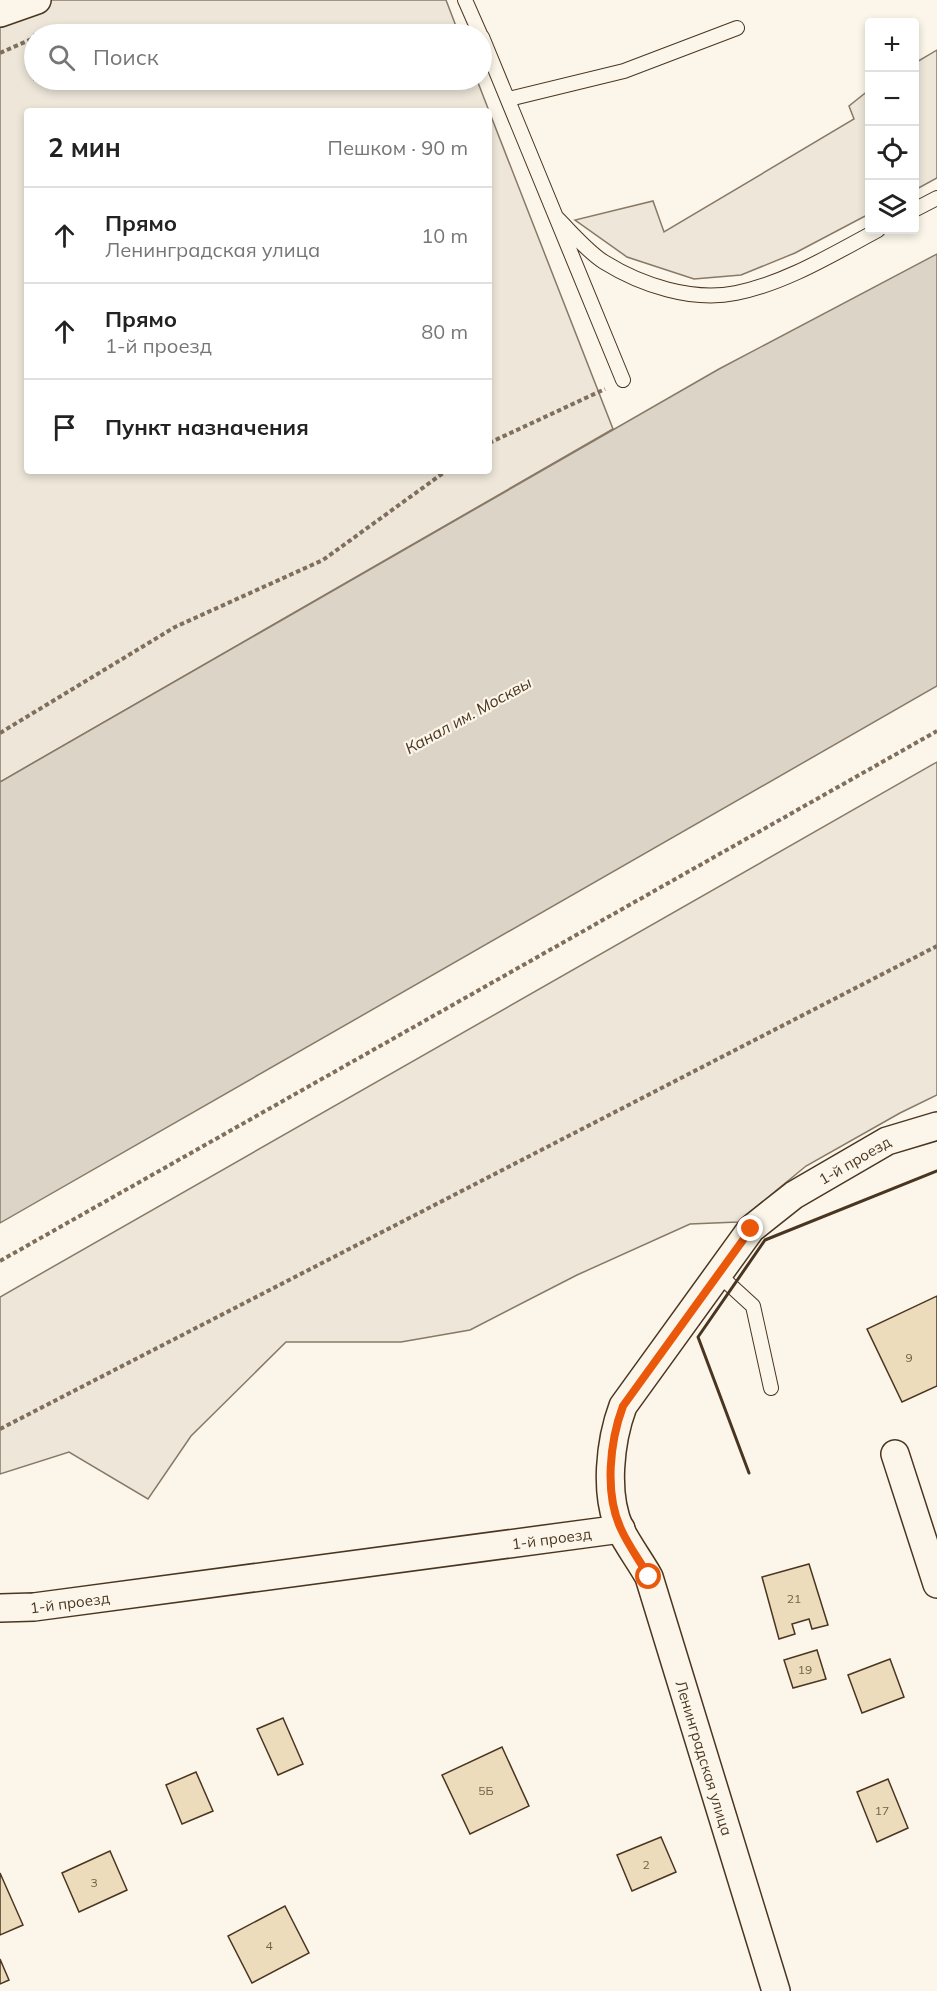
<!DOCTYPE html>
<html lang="ru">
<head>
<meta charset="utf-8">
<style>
	:root { --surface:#fff; --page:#f6f6f6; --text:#222; --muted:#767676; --line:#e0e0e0 }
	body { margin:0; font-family:Mulish,sans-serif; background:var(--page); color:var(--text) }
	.controls { position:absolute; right:18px; top:18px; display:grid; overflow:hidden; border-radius:6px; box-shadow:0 3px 9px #0003 }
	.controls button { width:54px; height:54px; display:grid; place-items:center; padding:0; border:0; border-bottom:2px solid var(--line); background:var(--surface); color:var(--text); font:30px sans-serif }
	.stop { position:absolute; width:18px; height:18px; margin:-14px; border:4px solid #ea580c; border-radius:50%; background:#fff }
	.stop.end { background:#ea580c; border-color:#fff; box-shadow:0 2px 6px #0008 }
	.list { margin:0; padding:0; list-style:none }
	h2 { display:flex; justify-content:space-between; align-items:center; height:78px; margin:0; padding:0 24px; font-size:26px }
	h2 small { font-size:20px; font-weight:400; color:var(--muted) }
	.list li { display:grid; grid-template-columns:39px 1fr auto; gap:18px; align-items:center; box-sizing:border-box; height:96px; padding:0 24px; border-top:2px solid var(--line) }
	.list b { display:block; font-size:22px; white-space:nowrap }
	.list p { margin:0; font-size:20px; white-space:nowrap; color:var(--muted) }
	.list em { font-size:20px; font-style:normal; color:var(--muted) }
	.icon { flex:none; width:33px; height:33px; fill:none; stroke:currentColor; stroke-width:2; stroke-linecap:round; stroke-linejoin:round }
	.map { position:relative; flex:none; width:937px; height:1991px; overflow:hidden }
	.search { position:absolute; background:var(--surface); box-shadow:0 3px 9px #0003; left:24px; top:24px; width:468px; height:66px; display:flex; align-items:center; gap:15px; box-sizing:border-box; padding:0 21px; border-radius:33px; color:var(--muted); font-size:22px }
	.panel { position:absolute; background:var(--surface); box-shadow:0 3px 9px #0003; left:24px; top:108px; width:468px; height:366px; border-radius:6px }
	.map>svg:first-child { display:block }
	.green { fill:#ede6d9; stroke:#887966; stroke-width:1.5 }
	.water { fill:#dcd4c6; stroke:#887966; stroke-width:1.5 }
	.building { fill:#ecdcbc; stroke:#4a3520; stroke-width:1.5 }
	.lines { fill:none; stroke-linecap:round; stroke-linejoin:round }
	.lane-casing { stroke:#4a3520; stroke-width:16 }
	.street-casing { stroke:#4a3520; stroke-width:30 }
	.path { stroke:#7f6f5c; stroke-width:4; stroke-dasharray:4.5 3; stroke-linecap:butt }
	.lane { stroke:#fbf6e9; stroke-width:14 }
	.street { stroke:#fbf6e9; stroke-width:27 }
	.wall { stroke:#4a3520; stroke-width:3 }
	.route { stroke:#ea580c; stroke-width:8 }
	.labels { text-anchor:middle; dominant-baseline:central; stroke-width:4.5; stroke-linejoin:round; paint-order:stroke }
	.number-label { font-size:12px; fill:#725f47 }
	.street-label { font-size:15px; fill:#4a3520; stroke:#fbf6e9 }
	.water-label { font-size:16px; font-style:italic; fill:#4a3520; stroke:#fbf6e9 }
</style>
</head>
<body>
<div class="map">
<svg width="937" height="1991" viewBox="0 0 937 1991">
	<rect width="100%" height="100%" fill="#fbf6e9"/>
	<!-- green -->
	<path class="green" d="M0,0H446L459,34H34V80H477L489,111H27V471H489V111L613,429L0,782Z
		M937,50V178L915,190V63Z
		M869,90V214L795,253L741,275L694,279L627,257L575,220L653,201L664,232L854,119L849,106Z
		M937,762V1095L900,1113L806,1166L738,1222L690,1224L577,1275L470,1330L401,1342H286L191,1436L148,1499L69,1452L0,1474V1297Z"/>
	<!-- water -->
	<path class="water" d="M937,254V686L0,1223V782L719,369Z"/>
	<!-- building -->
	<path class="building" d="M937,1296V1386L902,1402L867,1329Z
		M809,1564L828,1625L812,1629L809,1619L792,1624L795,1634L779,1639L762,1577Z
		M817,1650L826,1679L793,1688L784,1660Z
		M890,1659L904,1697L862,1713L848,1675Z
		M283,1718L303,1764L278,1775L257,1729Z
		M502,1747L529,1806L470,1834L442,1775Z
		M196,1772L213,1811L182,1824L166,1785Z
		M888,1779L908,1828L877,1842L857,1792Z
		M661,1837L676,1872L632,1891L617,1855Z
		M110,1851L127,1890L79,1912L62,1873Z
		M0,1873L23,1925L0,1935Z
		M285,1906L309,1953L252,1983L228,1936Z
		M0,1959L9,1980L0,1984Z"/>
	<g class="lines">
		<defs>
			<path id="lane" d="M465,0L480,34
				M482,37L623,380
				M509,99L624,71L737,28
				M914,210L937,198
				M557,218C571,232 588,252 604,262C641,285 692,302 736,293C786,283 833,254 878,230
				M717,1273L753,1306L771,1388"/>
			<g id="street">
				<path d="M0,13L37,0"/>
				<path d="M895,1454L937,1584"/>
				<path id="s1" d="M0,1608L34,1607L621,1529"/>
				<path id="s2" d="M776,1991L649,1577C640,1561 628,1545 620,1529C604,1494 610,1441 623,1406L751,1229L794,1195L887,1141L937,1126"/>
			</g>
		</defs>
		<!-- lane casing -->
		<use href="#lane" class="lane-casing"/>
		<!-- street casing -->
		<use href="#street" class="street-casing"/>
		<!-- path -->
		<path class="path" d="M0,53L34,38
			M489,443L605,389
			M0,733L175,627L323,560L446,471
			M0,1261L937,731
			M0,1429L937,946"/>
		<!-- lane -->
		<use href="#lane" class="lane"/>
		<!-- street -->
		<use href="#street" class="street"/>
		<!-- wall -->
		<path class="wall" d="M749,1473L698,1337L765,1240L937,1171"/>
	</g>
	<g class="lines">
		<!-- route -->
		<path class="route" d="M649,1577C640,1561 628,1545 621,1529C604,1493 610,1441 623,1406L751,1229"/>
	</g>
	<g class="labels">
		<!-- number labels -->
		<g class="number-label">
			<text x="909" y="1357">9</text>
			<text x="794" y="1598">21</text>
			<text x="805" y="1669">19</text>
			<text x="486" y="1790">5Б</text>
			<text x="882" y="1810">17</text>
			<text x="646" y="1864">2</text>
			<text x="94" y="1882">3</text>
			<text x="269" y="1945">4</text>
		</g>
		<!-- street labels -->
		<g class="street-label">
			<text stroke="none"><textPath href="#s2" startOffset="958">1-й проезд</textPath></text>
			<text stroke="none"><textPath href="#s1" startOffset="556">1-й проезд</textPath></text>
			<text stroke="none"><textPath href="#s1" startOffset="70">1-й проезд</textPath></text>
			<text transform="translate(704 1758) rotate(73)">Ленинградская улица</text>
		</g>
		<!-- water labels -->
		<g class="water-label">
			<text transform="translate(468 715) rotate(-29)">Канал им. Москвы</text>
		</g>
	</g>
</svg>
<div class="controls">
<button>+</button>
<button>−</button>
<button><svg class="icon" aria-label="locate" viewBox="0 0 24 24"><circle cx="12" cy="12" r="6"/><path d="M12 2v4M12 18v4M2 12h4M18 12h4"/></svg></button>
<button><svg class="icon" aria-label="layers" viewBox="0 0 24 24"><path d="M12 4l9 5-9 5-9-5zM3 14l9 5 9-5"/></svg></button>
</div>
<div class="stop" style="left:649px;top:1577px"></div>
<div class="stop end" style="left:751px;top:1229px"></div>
<div class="search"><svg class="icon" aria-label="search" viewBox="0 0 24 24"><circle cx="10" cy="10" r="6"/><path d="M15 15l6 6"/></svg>Поиск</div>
<section class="panel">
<h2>2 мин<small>Пешком · 90 m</small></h2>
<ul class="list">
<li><svg class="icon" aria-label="ahead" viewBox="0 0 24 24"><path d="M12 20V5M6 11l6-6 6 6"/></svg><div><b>Прямо</b><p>Ленинградская улица</p></div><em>10 m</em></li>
<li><svg class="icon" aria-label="ahead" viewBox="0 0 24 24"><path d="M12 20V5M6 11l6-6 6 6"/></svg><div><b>Прямо</b><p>1-й проезд</p></div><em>80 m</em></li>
<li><svg class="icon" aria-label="arrive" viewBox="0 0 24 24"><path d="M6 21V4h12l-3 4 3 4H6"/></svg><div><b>Пункт назначения</b></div></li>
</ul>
</section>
</div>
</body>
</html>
